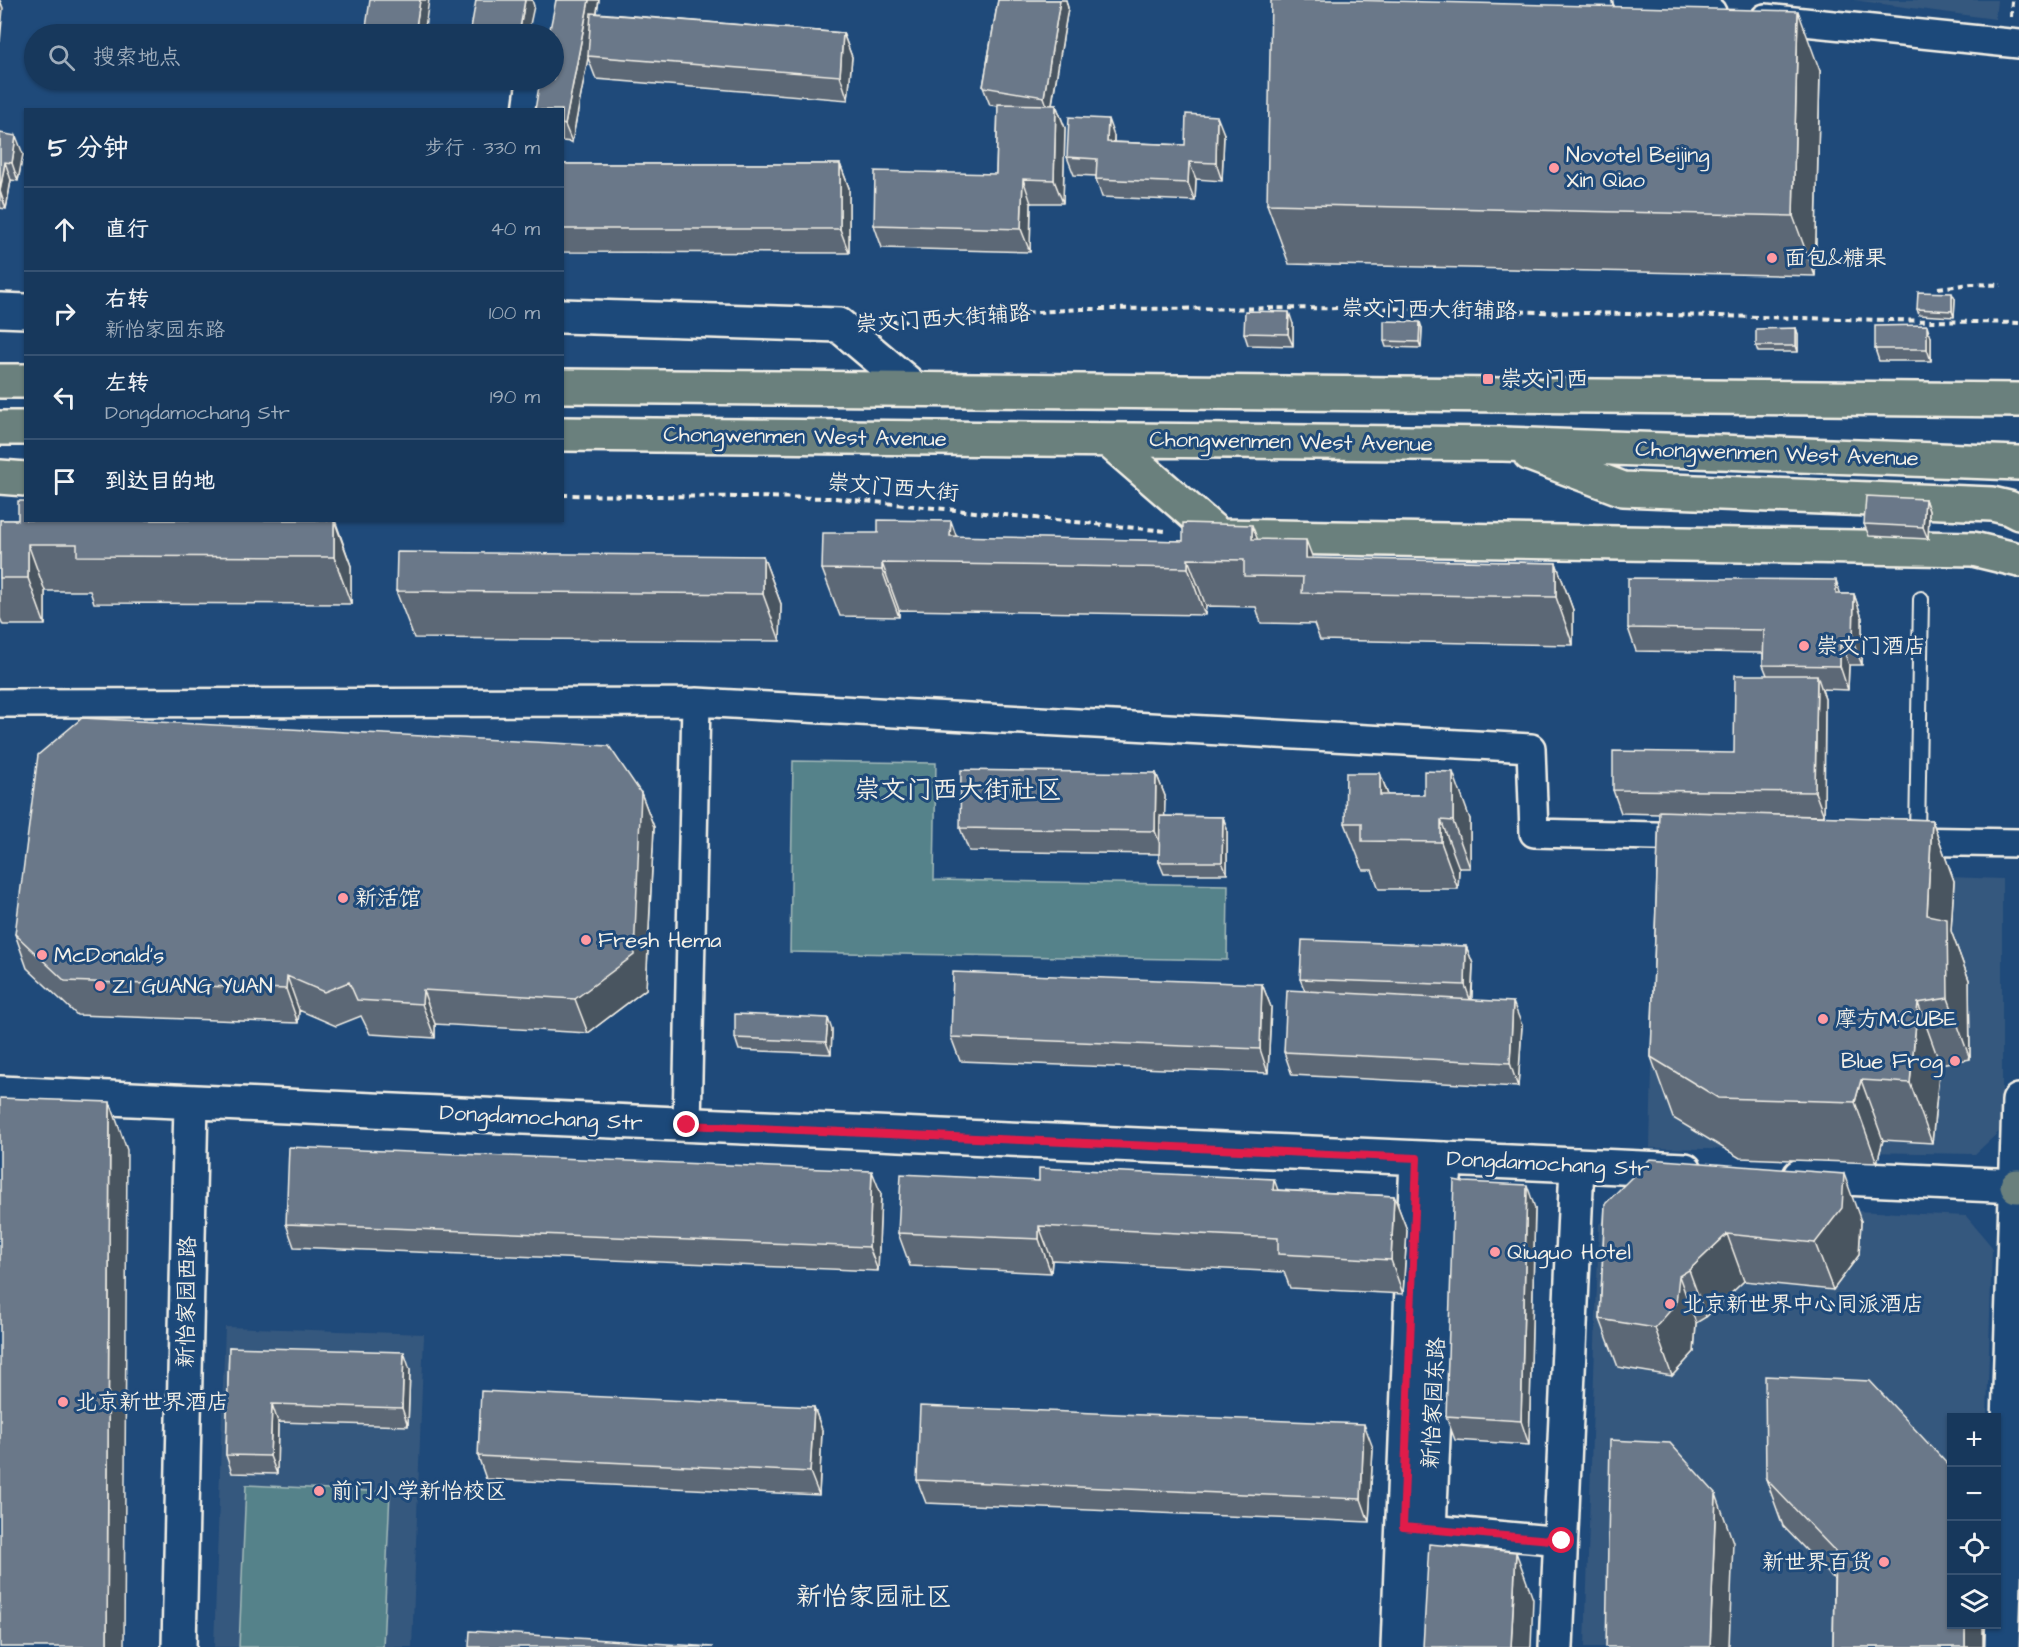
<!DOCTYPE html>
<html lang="zh">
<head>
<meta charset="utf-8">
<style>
	:root { --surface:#17385c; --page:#244365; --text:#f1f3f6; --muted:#9eacbb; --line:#365272 }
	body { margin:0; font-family:"Architects Daughter","LXGW WenKai TC",sans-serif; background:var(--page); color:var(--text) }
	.controls { position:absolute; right:18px; bottom:18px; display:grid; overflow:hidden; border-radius:0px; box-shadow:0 2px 4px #0004 }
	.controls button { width:54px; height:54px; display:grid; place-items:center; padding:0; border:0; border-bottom:2px solid var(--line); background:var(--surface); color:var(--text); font:30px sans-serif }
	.stop { position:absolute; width:18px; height:18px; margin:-14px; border:4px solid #e11d48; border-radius:50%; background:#fff }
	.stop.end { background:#e11d48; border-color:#fff; box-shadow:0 2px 6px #0008 }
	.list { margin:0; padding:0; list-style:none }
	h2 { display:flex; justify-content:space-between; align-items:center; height:78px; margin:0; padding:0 24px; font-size:26px }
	h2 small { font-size:20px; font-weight:400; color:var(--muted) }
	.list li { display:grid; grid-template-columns:39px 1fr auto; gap:18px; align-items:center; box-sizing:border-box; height:84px; padding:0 24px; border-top:2px solid var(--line) }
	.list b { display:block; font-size:22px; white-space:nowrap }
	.list p { margin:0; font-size:20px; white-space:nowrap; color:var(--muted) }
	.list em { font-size:20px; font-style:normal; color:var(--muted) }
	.icon { flex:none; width:33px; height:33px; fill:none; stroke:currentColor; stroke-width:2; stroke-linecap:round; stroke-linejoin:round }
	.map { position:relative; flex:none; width:2019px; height:1647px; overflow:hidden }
	.search { position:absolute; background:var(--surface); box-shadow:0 2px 4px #0004; left:24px; top:24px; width:540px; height:66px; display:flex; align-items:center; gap:15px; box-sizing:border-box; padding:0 21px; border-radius:33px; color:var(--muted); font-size:22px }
	.panel { position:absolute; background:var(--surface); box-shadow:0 2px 4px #0004; left:24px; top:108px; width:540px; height:414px; border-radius:0px }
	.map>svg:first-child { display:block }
	.built { fill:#36587e }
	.grass { fill:#55828a; stroke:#a4bab9; stroke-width:1.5 }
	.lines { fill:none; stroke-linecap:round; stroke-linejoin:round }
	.lane-casing { stroke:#f4f1e8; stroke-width:18 }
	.street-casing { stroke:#f4f1e8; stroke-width:32 }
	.secondary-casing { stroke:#f4f1e8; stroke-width:38 }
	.primary-casing { stroke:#f4f1e8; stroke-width:38 }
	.path { stroke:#f4f1e8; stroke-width:4; stroke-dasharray:6 4.5; stroke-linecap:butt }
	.lane { stroke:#1f4a7a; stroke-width:14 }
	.street { stroke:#1f4a7a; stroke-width:27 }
	.secondary { stroke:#1f4a7a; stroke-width:33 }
	.primary { stroke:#6a807d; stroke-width:33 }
	.wall { fill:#5b6776; stroke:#f4f1e8; stroke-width:1.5 }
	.shaded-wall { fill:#4a5460; stroke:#f4f1e8; stroke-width:1.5 }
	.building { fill:#6a7889; stroke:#f4f1e8; stroke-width:1.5 }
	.route { stroke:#e11d48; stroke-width:8 }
	.poi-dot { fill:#ff9aa2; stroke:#1f4a7a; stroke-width:2 }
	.labels { text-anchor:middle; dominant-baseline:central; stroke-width:6; stroke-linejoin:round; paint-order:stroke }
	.poi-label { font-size:22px; fill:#f4f1e8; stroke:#1f4a7a; text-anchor:start }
	.street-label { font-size:22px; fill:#f4f1e8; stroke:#1f4a7a }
	.quarter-label { font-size:26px; fill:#f4f1e8; stroke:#1f4a7a }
</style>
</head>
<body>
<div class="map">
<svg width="2019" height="1647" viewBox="0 0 2019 1647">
	<rect width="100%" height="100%" fill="#1f4a7a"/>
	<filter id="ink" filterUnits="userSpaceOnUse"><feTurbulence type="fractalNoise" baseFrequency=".0167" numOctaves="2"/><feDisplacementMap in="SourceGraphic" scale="12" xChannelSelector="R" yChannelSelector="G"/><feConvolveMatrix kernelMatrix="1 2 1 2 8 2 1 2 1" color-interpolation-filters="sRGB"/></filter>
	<g filter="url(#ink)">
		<!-- built -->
		<path class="built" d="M1853,0H1997L1995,19Z
			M1657,866L2002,879V1129L1975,1154L1650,1148Z
			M1634,1201L1966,1216L1992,1247L1987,1417L1952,1418V1624L1981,1647H1585L1599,1224Z
			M225,1327L424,1334L412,1647H214Z"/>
		<!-- grass -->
		<path class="grass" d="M793,761L936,763L934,880L1228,885L1227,960L790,952Z
			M246,1485L390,1492L383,1647H239Z"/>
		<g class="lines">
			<defs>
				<path id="lane" d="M1917,836L1921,599"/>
				<path id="street" d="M1627,0L1712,12
					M1765,18L2019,44
					M540,34L547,0
					M527,110L531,80
					M0,703L696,702L1531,748L1534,833L1694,837
					M1903,841L2019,843
					M687,1125L696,702
					M1408,1527L1562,1541"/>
				<path id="secondary" d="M0,310L26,311
					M562,316L839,325L915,389
					M0,1093L1685,1170
					M1800,1176L2017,1186
					M179,1647L191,1102
					M1398,1647L1417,1158
					M1424,1647L1445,1159
					M1556,1647L1577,1165
					M2002,1647L2019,1101"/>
				<path id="primary" d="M0,381H26
					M562,386L2019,400
					M0,428H26
					M562,434L1503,444L2019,463
					M1108,440L1219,536L1973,549L2019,560
					M1530,454L1623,489L1992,504L2009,508L2019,513
					M0,477L26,479
					M2017,1186H2019"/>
			</defs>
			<!-- lane casing -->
			<use href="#lane" class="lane-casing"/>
			<!-- street casing -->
			<use href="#street" class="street-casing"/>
			<!-- secondary casing -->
			<use href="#secondary" class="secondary-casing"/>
			<!-- primary casing -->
			<use href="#primary" class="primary-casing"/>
			<!-- path -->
			<path class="path" d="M2011,17L2012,0
				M1938,288L1972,284L2001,285
				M880,323L1081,309L1367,308L2019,323
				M562,495L834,498L1166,531"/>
			<!-- lane -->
			<use href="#lane" class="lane"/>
			<!-- street -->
			<use href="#street" class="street"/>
			<!-- secondary -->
			<use href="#secondary" class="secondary"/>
			<!-- primary -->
			<use href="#primary" class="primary"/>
		</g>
		<!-- wall -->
		<path class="wall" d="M556,0H599L597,13L843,33L852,57L848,100L596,79L588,58L572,142L562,141V110Z
			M998,0H1066L1068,8L1052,105H1056L1065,128L1063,203H1031L1030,252L882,248L874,225L996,174L998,106L990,105L983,87Z
			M1820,71L1815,276L1289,264L1267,204Z
			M367,80H418L417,87Z
			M495,80H520L519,84Z
			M0,133L23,154L18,181L11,180L6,209L0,208Z
			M1224,134L1222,181L1196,179L1195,201L1102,197L1096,179V176L1074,175L1067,157L1114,136V142L1185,145Z
			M562,164H840L849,188V253L562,252Z
			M1955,299L1954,317L1919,315L1917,309Z
			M1293,324V346L1248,345L1244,333Z
			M1422,328L1421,348L1386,347L1384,341Z
			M1796,328L1798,334V352H1758L1756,346Z
			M1931,337V361H1879L1875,349Z
			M1925,499L1929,511L1928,539L1869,536L1864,524Z
			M0,520H335L351,566V604L94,603L90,591H45V625H3L0,618Z
			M956,537L1183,541L1258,540L1313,559L1556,563L1573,610V645L1320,640L1314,624L1261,623L1256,607L1206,606L1205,615L899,610V617L840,616L822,569Z
			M763,556L781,604L780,641L414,638L396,591Z
			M1841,594H1854L1862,618V665H1849L1848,690L1822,689L1825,699L1824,816L1769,815L1932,820L1954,881L1951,931L1969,980L1970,1059L1940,1064L1932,1143L1883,1140L1877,1163L1740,1158L1673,1118L1651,1057L1659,814L1621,813L1613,790L1734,753L1767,675L1763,665V653L1636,651L1628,628Z
			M1156,773L1165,796L1164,816L1223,817L1227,829V874H1164L1159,862V854L969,851L960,828Z
			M1380,773L1388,795H1424L1470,819V868H1459L1458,889H1379L1372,870H1363L1345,823Z
			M641,793L654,827L646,989L588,1033L435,1024V1038L370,1034L361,1016L336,1026L299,1010L298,1023L77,1015L27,968L15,934Z
			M1466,946L1473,964L1472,999L1522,1025L1518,1087L1292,1075L1284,1052L1305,991L1300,979Z
			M1262,984L1271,1007L1268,1073L960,1061L951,1037Z
			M832,1030L831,1054L739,1050L735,1038Z
			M1039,1181L1278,1190L1394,1196L1407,1230L1403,1294L1290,1288L1284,1272L1052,1260L1051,1273L910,1266L898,1233Z
			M881,1194L878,1271L294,1247L286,1224Z
			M1605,1204L1861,1221L1859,1255L1833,1290L1744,1281L1706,1317L1696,1323L1694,1352L1672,1376L1618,1367L1600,1319Z
			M1535,1208L1529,1445L1455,1440L1446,1416Z
			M229,1347L410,1370L408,1426L278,1422L277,1474L232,1473L226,1455Z
			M814,1407L822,1430L819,1495L486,1479L478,1456Z
			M1373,1448L1369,1522L926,1503L917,1480Z
			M1766,1479L1952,1624H1983V1647H1833L1834,1579L1783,1526Z"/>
		<!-- shaded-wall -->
		<path class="shaded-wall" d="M0,0L3,8L0,42Z
			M420,0H429L424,34H415Z
			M525,0H532L534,6L528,34H519Z
			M589,0H599L589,56H588V58L572,142L565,125Z
			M1060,0H1066L1068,8L1050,115L1044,97Z
			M1798,11L1820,71L1815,276L1793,216Z
			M843,33L852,57L848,100L840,76Z
			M414,80H418L417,87Z
			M1056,105L1065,128L1063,203L1054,180Z
			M1217,116L1224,134L1222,181L1216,163Z
			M1108,119L1114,136L1113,160L1107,142Z
			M16,136L23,154L18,181L12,163Z
			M5,162L11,180L6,209L0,191Z
			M1189,162L1196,179L1195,201L1188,183Z
			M840,164L849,188V253L840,229Z
			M1023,179L1031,203L1030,252L1021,229Z
			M1952,293L1955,299L1954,317L1952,311Z
			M1289,312L1293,324V346L1288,334Z
			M1420,322L1422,328L1421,348L1419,342Z
			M1927,325L1931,337V361L1927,349Z
			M1796,328L1798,334V352L1796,346Z
			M1925,499L1929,511L1928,539L1923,527Z
			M334,520L351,566V604L334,557Z
			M951,521L966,564L950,536Z
			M1252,525L1270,572L1252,539Z
			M1306,540L1324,588L1306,558Z
			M28,544L45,591V625L28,578Z
			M763,556L781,604L780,641L763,594Z
			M1188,559L1206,606L1205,615L1188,568Z
			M882,563L899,610V617L882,570Z
			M1556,563L1573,610V645L1556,597Z
			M1836,580L1844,604L1836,594Z
			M1854,594L1862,618V665L1853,642Z
			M1840,641L1849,665L1848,690L1840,666Z
			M1817,675L1825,699L1824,816L1815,792Z
			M1453,772L1470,819V868L1453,821Z
			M1156,773L1165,796L1164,854L1155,831Z
			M1380,773L1397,820L1380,795Z
			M641,793L654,827L646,989L588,1033L575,999Z
			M1223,817L1227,829V874L1222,862Z
			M1441,820L1459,868L1458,889L1441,842Z
			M1932,820L1954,881L1951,931L1969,980L1970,1059L1948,998L1927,915Z
			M1466,946L1473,964L1471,1002L1465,985Z
			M287,976L299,1010L298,1023L286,989Z
			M1262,984L1271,1007L1268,1073L1260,1049Z
			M423,990L435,1024V1038L422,1004Z
			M1513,1002L1522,1025L1518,1087L1510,1063Z
			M1918,1003L1940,1064L1932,1143L1910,1083Z
			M828,1018L832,1030L831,1054L826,1042Z
			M1861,1080L1883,1140L1877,1163L1855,1102Z
			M110,1102L127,1150L124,1647H107Z
			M872,1171L881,1194L878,1271L869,1247Z
			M1844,1174L1861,1221L1859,1255L1833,1290L1815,1243Z
			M1274,1179L1286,1213L1273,1190Z
			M1527,1185L1535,1208L1529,1445L1521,1421Z
			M1394,1196L1407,1230L1403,1294L1391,1260Z
			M1039,1226L1052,1260L1051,1273L1039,1239Z
			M1727,1234L1744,1281L1706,1317L1689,1270Z
			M1679,1276L1696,1323L1694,1352L1672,1376L1655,1328Z
			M404,1352L410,1370L408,1426L402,1408Z
			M272,1404L278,1422L277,1474L270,1456Z
			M814,1407L822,1430L819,1495L810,1472Z
			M1364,1424L1373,1448L1369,1522L1361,1499Z
			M1716,1494L1733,1542L1729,1647H1710Z
			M1516,1552L1533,1599L1531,1647H1511Z
			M1965,1624H1983V1647H1965Z"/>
		<!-- building -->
		<path class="building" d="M370,0H420L415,34H365Z
			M476,0H525L519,34H470Z
			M556,0H589L565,125L562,124V110H535L540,80H554V34H549Z
			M998,0H1060L1044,97L983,87Z
			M1271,0H1348L1798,11L1793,216L1267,204Z
			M591,13L843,33L840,76L588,56Z
			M998,104L1056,105L1054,180L1023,179L1021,229L874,225L875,171L996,174Z
			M1186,114L1217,116L1216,163L1189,162L1188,183L1096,179L1097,159L1067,157L1069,117L1108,119L1107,142L1185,145Z
			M0,133L16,136L12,163L5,162L0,191Z
			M562,164H840V229H562Z
			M1918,292L1952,293V311L1917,309Z
			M1245,311L1289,312L1288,334L1244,333Z
			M1384,321L1420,322L1419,342L1384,341Z
			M1927,325V349H1875V326Z
			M1796,328V346H1756V329Z
			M1866,496L1925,499L1923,527L1864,524Z
			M18,501H26V520H334V557L77,556V544H28V578H0V520H18Z
			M878,520L951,521L950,536L1183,541V523L1252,525V539L1306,540V558L1556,563V597L1302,593L1303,577L1244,576V560L1188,559V568L882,563V570L822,569L823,533H878Z
			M397,552L763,556V594L396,591Z
			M1628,578L1836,580V594H1854L1853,642L1840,641V666L1763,665L1764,630L1628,628Z
			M1735,675H1817L1815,792L1613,790V751L1734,753Z
			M82,718L609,746L641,793L634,955L575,999L423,990L422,1004L357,1000L349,982L324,992L287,976L286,989L65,981L15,934L38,755Z
			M961,770L1156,773L1155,831L960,828Z
			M1424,771L1453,772V821L1441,820V842L1362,841V823H1345L1346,773H1380V795H1424Z
			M1659,811L1932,820L1927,915L1947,919L1948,998L1918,1003L1910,1083L1861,1080L1855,1102L1718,1098L1651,1057Z
			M1160,816L1223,817L1222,862H1159Z
			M1302,940L1466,946L1465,985L1300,979Z
			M953,972L1262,984L1260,1049L951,1037Z
			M1287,990L1513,1002L1510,1063L1284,1052Z
			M735,1014L828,1018L826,1042L735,1038Z
			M0,1098L110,1102L107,1647H0Z
			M289,1147L872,1171L869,1247L286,1224Z
			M1650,1159L1844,1174L1842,1208L1815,1243L1727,1234L1689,1270L1679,1276L1676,1304L1655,1328L1600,1319L1605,1204Z
			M1039,1168L1274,1179L1273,1190L1394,1196L1391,1260L1278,1254V1238L1039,1226V1239L898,1233L901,1174L1039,1181Z
			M1454,1180L1464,1182L1527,1185L1521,1421L1446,1416Z
			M229,1347L404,1352L402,1408L272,1404L270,1456L226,1455Z
			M1765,1376L1870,1381L1952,1469V1624H1965V1647H1833L1835,1551L1766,1479Z
			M481,1391L814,1407L810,1472L478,1456Z
			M920,1406L1364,1424L1361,1499L917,1480Z
			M1610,1440L1670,1443L1716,1494L1710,1647H1606Z
			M1429,1544L1516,1552L1511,1647H1423Z
			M470,1631L713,1647H469Z"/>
	</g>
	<g class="lines" filter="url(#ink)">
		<!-- route -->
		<path class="route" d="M687,1125L1417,1158L1403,1527L1562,1541"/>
	</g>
	<!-- markers -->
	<g class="poi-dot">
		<circle cx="1554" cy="168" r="6"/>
		<circle cx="1772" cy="258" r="6"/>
		<rect x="1482" y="373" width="12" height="12" rx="3"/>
		<circle cx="1804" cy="646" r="6"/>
		<circle cx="343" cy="898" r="6"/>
		<circle cx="586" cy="940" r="6"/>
		<circle cx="42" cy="955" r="6"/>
		<circle cx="100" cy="986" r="6"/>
		<circle cx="1823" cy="1019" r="6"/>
		<circle cx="1955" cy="1061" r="6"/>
		<circle cx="1495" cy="1252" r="6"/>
		<circle cx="1670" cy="1304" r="6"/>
		<circle cx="63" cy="1402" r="6"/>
		<circle cx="319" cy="1491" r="6"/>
		<circle cx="1884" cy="1562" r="6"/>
	</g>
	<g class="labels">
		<!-- poi labels -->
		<g class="poi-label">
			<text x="1566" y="155">Novotel Beijing<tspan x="1566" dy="25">Xin Qiao</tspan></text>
			<text x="1784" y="258">面包&amp;糖果</text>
			<text x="1500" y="379">崇文门西</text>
			<text x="1816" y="646">崇文门酒店</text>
			<text x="355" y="898">新活馆</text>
			<text x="598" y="940">Fresh Hema</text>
			<text x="54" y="955">McDonald's</text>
			<text x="112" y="986">ZI GUANG YUAN</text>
			<text x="1835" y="1019">摩方M·CUBE</text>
			<text x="1943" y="1061" text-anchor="end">Blue Frog</text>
			<text x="1507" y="1252">Qiuguo Hotel</text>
			<text x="1682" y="1304">北京新世界中心同派酒店</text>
			<text x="75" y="1402">北京新世界酒店</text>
			<text x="331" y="1491">前门小学新怡校区</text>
			<text x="1872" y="1562" text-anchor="end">新世界百货</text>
		</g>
		<!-- street labels -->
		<g class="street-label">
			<text transform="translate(1429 310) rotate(1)">崇文门西大街辅路</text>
			<text transform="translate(943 319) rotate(-4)">崇文门西大街辅路</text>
			<text transform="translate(805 437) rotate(1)">Chongwenmen West Avenue</text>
			<text transform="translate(1291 442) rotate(1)">Chongwenmen West Avenue</text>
			<text transform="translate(1777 454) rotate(2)">Chongwenmen West Avenue</text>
			<text transform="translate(893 488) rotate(5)">崇文门西大街</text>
			<text transform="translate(541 1118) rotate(3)">Dongdamochang Str</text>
			<text transform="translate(1548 1164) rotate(3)">Dongdamochang Str</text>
			<text transform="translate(187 1302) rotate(-89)">新怡家园西路</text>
			<text transform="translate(1434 1403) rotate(-87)">新怡家园东路</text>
		</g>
		<!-- quarter labels -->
		<g class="quarter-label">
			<text x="958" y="790">崇文门西大街社区</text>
			<text x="874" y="1597">新怡家园社区</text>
		</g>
	</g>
</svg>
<div class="controls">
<button>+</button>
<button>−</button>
<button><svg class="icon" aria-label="locate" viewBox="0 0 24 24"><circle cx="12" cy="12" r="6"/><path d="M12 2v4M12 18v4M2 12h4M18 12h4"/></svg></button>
<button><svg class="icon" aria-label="layers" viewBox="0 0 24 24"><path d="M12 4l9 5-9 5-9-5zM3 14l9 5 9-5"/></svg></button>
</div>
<div class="stop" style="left:1562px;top:1541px"></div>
<div class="stop end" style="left:687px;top:1125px"></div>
<div class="search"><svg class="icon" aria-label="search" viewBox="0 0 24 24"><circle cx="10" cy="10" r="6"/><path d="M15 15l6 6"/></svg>搜索地点</div>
<section class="panel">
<h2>5 分钟<small>步行 · 330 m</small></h2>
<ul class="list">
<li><svg class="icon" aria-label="ahead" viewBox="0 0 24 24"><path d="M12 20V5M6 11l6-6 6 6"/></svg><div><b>直行</b></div><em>40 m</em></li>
<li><svg class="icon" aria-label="right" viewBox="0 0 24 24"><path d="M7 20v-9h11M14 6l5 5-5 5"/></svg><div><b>右转</b><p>新怡家园东路</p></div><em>100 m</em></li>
<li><svg class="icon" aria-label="left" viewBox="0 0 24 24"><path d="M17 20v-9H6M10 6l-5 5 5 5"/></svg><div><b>左转</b><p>Dongdamochang Str</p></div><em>190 m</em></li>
<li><svg class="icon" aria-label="arrive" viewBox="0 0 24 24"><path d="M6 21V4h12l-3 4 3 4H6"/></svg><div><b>到达目的地</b></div></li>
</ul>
</section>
</div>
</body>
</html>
